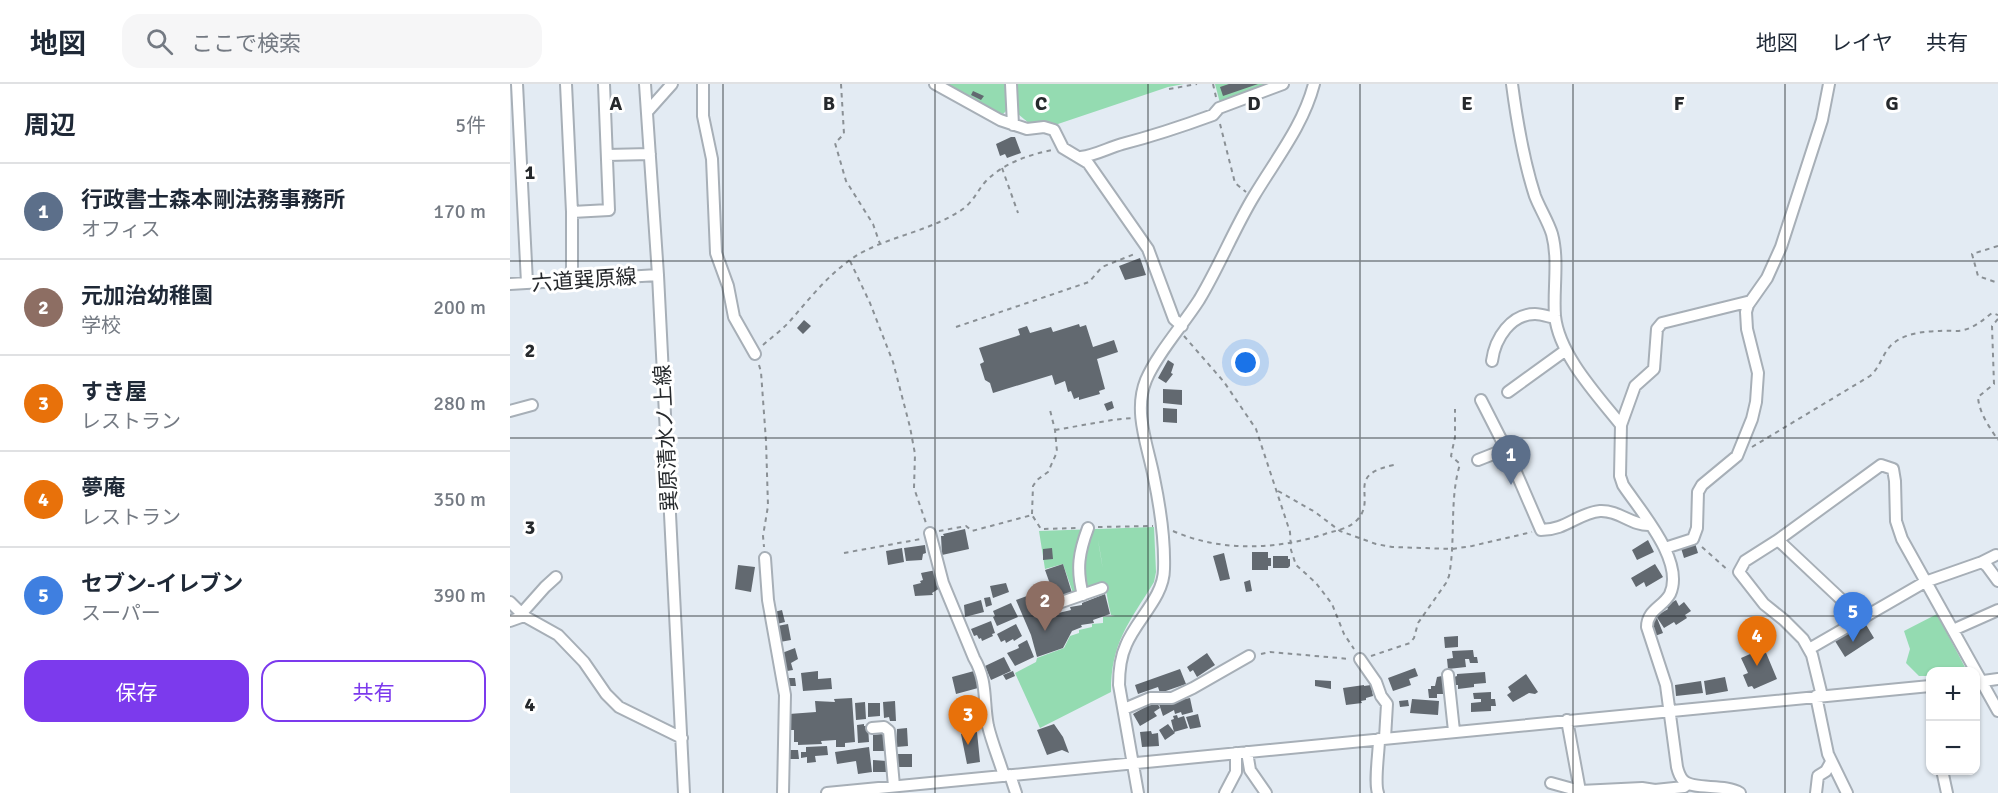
<!DOCTYPE html>
<html lang="ja">
<head>
<meta charset="utf-8">
<style>
	:root { --surface:#fff; --page:#f6f6f7; --text:#1f2937; --muted:#747a83; --line:#e0e1e3; --accent:#7c3aed }
	body { margin:0; font-family:Signika,"Noto Sans JP",sans-serif; background:var(--page); color:var(--text) }
	.controls { position:absolute; right:18px; bottom:18px; display:grid; overflow:hidden; border-radius:12px; box-shadow:0 2px 4px #0004 }
	.controls button { width:54px; height:54px; display:grid; place-items:center; padding:0; border:0; border-bottom:2px solid var(--line); background:var(--surface); color:var(--text); font:30px sans-serif }
	.you { position:absolute; left:736px; top:279px; width:21px; height:21px; margin:-15px; border:4px solid #fff; border-radius:50%; background:#1a73e8; box-shadow:0 0 0 9px #1a73e833 }
	.badge { display:grid; place-items:center; width:39px; height:39px; border-radius:50%; background:var(--accent); color:#fff; font-size:20px; font-weight:700 }
	.pin { position:absolute; translate:-50% -50px; filter:drop-shadow(0 2px 3px #0008) }
	.pin::after { content:''; position:absolute; top:32px; width:21px; height:18px; background:inherit; clip-path:polygon(0 0,100% 0,50% 100%) }
	.list { margin:0; padding:0; list-style:none }
	h2 { display:flex; justify-content:space-between; align-items:center; height:78px; margin:0; padding:0 24px; font-size:26px }
	h2 small { font-size:20px; font-weight:400; color:var(--muted) }
	.list li { display:grid; grid-template-columns:39px 1fr auto; gap:18px; align-items:center; box-sizing:border-box; height:96px; padding:0 24px; border-top:2px solid var(--line) }
	.list b { display:block; font-size:22px; white-space:nowrap }
	.list p { margin:0; font-size:20px; white-space:nowrap; color:var(--muted) }
	.list em { font-size:20px; font-style:normal; color:var(--muted) }
	.actions { display:flex; gap:12px; padding:18px 24px }
	.actions a { flex:1; padding:14px 0; border:2px solid var(--accent); border-radius:18px; text-align:center; font-size:21px; color:var(--accent) }
	.actions .main { background:var(--accent); color:#fff }
	.icon { flex:none; width:33px; height:33px; fill:none; stroke:currentColor; stroke-width:2; stroke-linecap:round; stroke-linejoin:round }
	.map { position:relative; flex:none; width:1488px; height:709px; overflow:hidden }
	header { display:flex; align-items:center; gap:36px; box-sizing:border-box; height:84px; padding:0 30px; background:var(--surface); border-bottom:2px solid var(--line) }
	header strong { font-size:28px }
	nav { display:flex; gap:33px; margin-inline-start:auto; font-size:21px }
	.search { width:420px; height:54px; background:var(--page); display:flex; align-items:center; gap:15px; box-sizing:border-box; padding:0 21px; border-radius:18px; color:var(--muted); font-size:22px }
	main { display:flex }
	aside { flex:1; background:var(--surface) }
	.map>svg:first-child { display:block }
	.green { fill:#94dbb1 }
	.building { fill:#626970 }
	.lines { fill:none; stroke-linecap:round; stroke-linejoin:round }
	.minor-casing { stroke:#a7afb7; stroke-width:14 }
	.path { stroke:#8a9095; stroke-width:2; stroke-dasharray:4.5 4.5; stroke-linecap:butt }
	.minor { stroke:#fff; stroke-width:10 }
	.grid { fill:none; stroke:#26292c; stroke-width:1.5; stroke-opacity:0.55 }
	.labels { text-anchor:middle; dominant-baseline:central; stroke-width:6; stroke-linejoin:round; paint-order:stroke }
	.street-label { font-size:21px; fill:#26292c; stroke:#fff }
	.grid-label { font-size:20px; text-anchor:middle; font-weight:bold; fill:#26292c; stroke:#fff; stroke-width:6; stroke-linejoin:round; paint-order:stroke }
</style>
</head>
<body>
<header>
<strong>地図</strong>
<div class="search"><svg class="icon" aria-label="search" viewBox="0 0 24 24"><circle cx="10" cy="10" r="6"/><path d="M15 15l6 6"/></svg>ここで検索</div>
<nav><a>地図</a><a>レイヤ</a><a>共有</a></nav>
</header>
<main>
<aside>
<h2>周辺<small>5件</small></h2>
<ul class="list">
<li><span class="badge" style="background:#5c6f8a">1</span><div><b>行政書士森本剛法務事務所</b><p>オフィス</p></div><em>170 m</em></li>
<li><span class="badge" style="background:#8d6e63">2</span><div><b>元加治幼稚園</b><p>学校</p></div><em>200 m</em></li>
<li><span class="badge" style="background:#e8710a">3</span><div><b>すき屋</b><p>レストラン</p></div><em>280 m</em></li>
<li><span class="badge" style="background:#e8710a">4</span><div><b>夢庵</b><p>レストラン</p></div><em>350 m</em></li>
<li><span class="badge" style="background:#3f7fe0">5</span><div><b>セブン-イレブン</b><p>スーパー</p></div><em>390 m</em></li>
</ul>
<div class="actions"><a class="main">保存</a><a>共有</a></div>
</aside>
<div class="map">
<svg width="1488" height="709" viewBox="0 0 1488 709">
	<rect width="100%" height="100%" fill="#e3ebf3"/>
	<!-- green -->
	<path class="green" d="M434,0H496L497,26L491,32Z
		M507,0H674L658,3L542,42L520,40L508,30Z
		M705,0H761L710,19Z
		M644,443L646,488L644,498C619,539 601,558 601,608L530,644L505,589L526,578L527,574L554,564L560,552L569,549V546L582,543V540L593,539V533L605,532L601,531C595,506 593,481 588,456L595,498L563,509L553,480L535,485L529,447Z
		M1427,530L1457,587L1420,588V592H1409L1396,579L1400,565L1394,547Z"/>
	<!-- building -->
	<path class="building" d="M719,0H748L713,12L710,3Z
		M463,7L474,12L471,16L461,11Z
		M501,53H505L511,69L497,74L495,70L490,72L486,60Z
		M630,174L636,191L615,196L609,182Z
		M294,236L301,242L293,250L287,244Z
		M569,240L570,243L576,241L583,263L604,256L608,268L587,275L595,305L589,307L590,310L569,316V313L564,315L561,307L558,308L555,297L545,301L542,291L483,309L480,299L475,296L470,280L474,278L469,264L510,251L508,245L517,242L520,249L541,243L543,248Z
		M658,276L664,280L661,289L663,290L656,299L648,294Z
		M653,305L672,306V321L653,319Z
		M602,317L604,324L597,327L594,320Z
		M653,324L667,325V339L653,338Z
		M455,445L459,465L432,471L431,452H434L433,450Z
		M1138,456L1144,468L1127,476L1122,466Z
		M1185,459L1188,469L1174,474L1171,464Z
		M415,461L416,469L413,470L412,476L396,477L394,464Z
		M392,464L394,478L378,481L376,467Z
		M542,464L543,475L533,476V465Z
		M742,468H758V474H761V482H758V486H742Z
		M714,469L720,495L710,497L703,472Z
		M763,472H778V475H780V482L778,484H763Z
		M553,480L562,509L536,518L540,531L561,526L560,523L572,521V519L595,510L600,530L583,536L584,539L571,541L572,543L562,547L553,564L527,573L521,551L506,516L536,505L539,512L544,511L535,486Z
		M1145,480L1153,493L1136,503L1134,498L1126,503L1121,494Z
		M228,481L245,483L241,508L225,505Z
		M426,486L430,504L422,509L423,511L405,512L403,501L411,499L410,497L413,496L411,489Z
		M740,496L742,507L736,508L734,498Z
		M496,499L499,508L483,514L480,502Z
		M480,513L482,521L476,523L474,514Z
		M471,516L474,528L455,533L454,521Z
		M1166,516L1169,522L1174,518L1181,527L1175,531L1177,534L1166,541L1164,538L1154,544L1146,532L1158,525L1156,522Z
		M501,519L508,533L487,542L483,533L485,532L483,527Z
		M272,526L275,538L267,540L264,528Z
		M1144,534H1147L1153,549L1145,552L1142,545Z
		M481,537L485,549L482,550L483,552L472,557L471,554L469,555L467,551L464,552L461,545Z
		M1355,539L1364,554L1335,573L1325,557Z
		M278,540L281,556L270,558L267,542Z
		M506,540L512,552L504,557L503,555L496,559L495,556L491,558L487,550Z
		M948,552V563L935,564L934,553Z
		M517,556L524,573L505,582L497,569L509,564L508,561Z
		M285,564L288,575L281,579L283,586L277,587L272,569Z
		M1254,564L1267,595L1244,605L1242,602L1238,603L1233,591L1238,589L1231,574Z
		M963,566L964,573H967L968,579H960L959,575H955L956,583L938,585L937,575L943,574L942,567Z
		M697,569L705,581L687,593L683,586L680,588L677,583Z
		M494,573L501,587L481,596L475,582Z
		M905,584L908,592L899,595L901,601L883,607L878,594Z
		M670,585L676,600L650,609L648,603L628,610L625,601Z
		M308,587V595L321,594L322,605L293,607L291,589Z
		M464,587L468,604L446,610L442,593Z
		M503,587L505,592L496,596L493,591Z
		M975,588L976,599L964,600V603L948,605V601H944V593L947,592V590Z
		M1016,590L1028,608L1025,610L1019,609L1003,618L997,611L1001,608L998,603Z
		M932,592L934,610H927V614H919L918,605H921V602H925L927,593Z
		M1215,593L1218,607L1196,611L1194,597Z
		M278,594H285L286,602H278Z
		M805,596L821,597V605L805,602Z
		M1191,597L1193,609L1166,612L1165,601Z
		M854,601V602L861,601L863,612L856,614V616L851,617L852,619L836,621L833,604Z
		M981,608V615H985L986,622H981V627L961,628V619L971,618V615H964L963,609Z
		M342,614L345,658L335,659V663H326V656L311,657L312,660L288,661V658H284V646H280L279,630L306,628L305,617L325,618L324,615Z
		M680,614L683,628L672,631L671,628L665,630L664,626L653,632L649,620Z
		M472,615L473,625L462,627L460,617Z
		M902,615L929,617L928,631L900,629Z
		M898,616L899,622L890,623L889,617Z
		M385,617L386,637H380L379,633L374,634L373,618Z
		M646,617L650,624L644,628L647,632L630,642L623,630Z
		M355,618L356,635L346,636L345,619Z
		M358,619H370V632L358,633Z
		M688,630L691,643L680,645L676,633Z
		M667,631L668,634L674,632L678,644L664,648L661,636L664,635L663,632Z
		M354,640V642H358L359,658L348,659L347,641Z
		M544,640L553,653L559,669L552,666L537,671L527,646Z
		M658,640L665,649L655,656L649,646Z
		M397,644L398,662L386,663L387,645Z
		M459,647L467,648L470,678L457,680L451,650L459,649Z
		M641,647L642,650L648,649L649,662L632,663L630,648Z
		M371,650L376,652V667H363V651Z
		M317,662L318,671L305,672L306,678L297,679V673L291,674V668H296V663Z
		M359,663L362,688L348,690L346,677L327,680L325,668Z
		M277,666H288L289,675H278Z
		M388,670H402V683H388Z
		M363,676L377,677V688H363Z"/>
	<g class="lines">
		<defs>
			<path id="minor" d="M7,0L17,199
				M56,0L62,128V197
				M135,0L148,191L174,709
				M193,0V32L202,75L206,169L218,202L224,233L245,270
				M425,0L490,36L517,45L534,43L544,46L553,64L578,79L638,165L664,235L672,242
				M501,0L503,41
				M1002,0C1007,38 1013,75 1025,112C1030,125 1038,137 1042,150C1049,176 1043,206 1045,232C1049,271 1088,312 1111,341L1110,392L1113,401C1131,428 1175,477 1160,510C1153,523 1137,526 1137,543L1156,601L1167,683C1168,687 1170,693 1173,696C1182,707 1215,699 1230,709
				M137,28L162,0
				M97,71L140,70
				M571,73C586,71 598,64 612,60C643,52 673,42 703,31L709,24L773,0
				M62,128L99,126L94,0
				M0,200L148,191
				M982,277C985,254 1001,230 1025,230C1032,230 1039,233 1045,234
				M998,308L1056,266
				M971,316L996,365L1031,446C1056,446 1068,429 1090,427C1109,426 1122,442 1140,441
				M0,327L22,321
				M1111,341L1125,302L1144,285L1147,245L1152,239L1241,217
				M968,376L996,365
				M420,449L433,499L464,574C478,598 473,617 478,642C482,659 489,675 494,692
				M1268,456L1351,534
				M1155,464L1183,455L1187,444L1188,408L1192,401L1227,372L1242,335L1246,318L1248,289L1237,245L1236,228L1238,221L1257,194L1271,163L1312,36L1319,0
				M255,474L258,516L275,611L273,709
				M1472,478L1477,482L1488,497
				M573,511C566,485 569,468 578,444
				M0,518L14,532L48,551L74,578L96,610L109,623L172,654
				M540,522L592,504
				M11,530L35,503L46,493
				M0,537L14,532
				M1443,546L1488,526
				M1299,565L1415,498L1472,478L1486,471
				M850,575L866,598L871,612L877,620L875,654
				M938,591L944,647
				M1466,598L1488,595
				M1306,612L1318,670L1337,709
				M1312,612L1302,571L1293,555L1274,536L1254,520L1229,488L1235,477L1268,456L1371,381L1383,385L1385,397L1386,437L1392,455L1488,627
				M614,625L640,614H662L683,604L739,572
				M1057,636L1070,707
				M362,644L374,643L379,647L384,702
				M737,668L740,686L756,709
				M1432,686L1437,709
				M500,691L506,709
				M1041,699L1070,707L1132,704L1145,706L1174,703L1178,700
				M317,709L1420,602
				M628,709L609,601C609,587 610,574 616,561C626,536 654,513 654,485C655,455 650,423 644,394C638,362 623,328 636,296C647,270 673,241 689,216C709,183 724,145 744,112C766,75 793,42 804,0
				M715,709L726,688V669
				M868,709C864,698 869,669 869,655
				M1306,709L1308,692L1316,687L1321,678"/>
		</defs>
		<!-- minor casing -->
		<use href="#minor" class="minor-casing"/>
		<!-- path -->
		<path class="path" d="M331,0L334,50L325,59L336,97L363,140L370,160
			M703,0L706,13
			M659,5L687,0
			M710,40L725,99L736,108
			M492,84L508,129
			M1488,162L1462,170L1468,192L1488,199
			M340,177L360,219L383,278L400,343L405,370L404,404L416,439
			M1488,235L1482,242L1484,300L1468,313C1469,329 1480,344 1488,356
			M446,243L579,198L592,183L627,169
			M674,252L714,298L746,345L780,448L781,466L786,481L806,499L822,520L834,550L844,565
			M253,261C262,253 272,246 280,237C301,213 321,187 349,170C381,152 419,147 450,127C464,118 466,108 476,97C494,79 518,71 542,66
			M249,281L251,288L256,357L258,422L253,452L254,463
			M545,346L602,336L622,334
			M1242,363L1360,292C1371,283 1373,266 1385,258C1397,249 1416,247 1430,247C1438,246 1447,248 1454,246C1465,243 1473,236 1482,229L1488,231
			M768,407L805,428L830,447L866,460L882,463L942,465L962,462L1022,448
			M522,430L523,402L527,396L538,388L547,368L545,346L540,326
			M588,443L643,442
			M429,447L456,442L462,447L522,431L531,445L568,444
			M663,447C711,468 766,466 815,450C827,446 839,445 848,435C867,413 834,391 884,381
			M1192,463L1219,487
			M334,469L411,455
			M751,570L760,568L840,575
			M861,572L900,559L904,554L908,539L936,499L939,492C946,455 939,416 950,380L941,372L945,353V325"/>
		<!-- minor -->
		<use href="#minor" class="minor"/>
	</g>
	<!-- grid -->
	<path class="grid" d="M213,0V709M425,0V709M638,0V709M850,0V709M1063,0V709M1275,0V709M0,177H1488M0,354H1488M0,532H1488"/>
	<g class="labels">
		<!-- street labels -->
		<g class="street-label">
			<text transform="translate(74 196) rotate(-4)">六道巽原線</text>
			<text transform="translate(156 354) rotate(-93)">巽原清水ノ上線</text>
		</g>
	</g>
	<g class="grid-label">
		<text x="106" y="26">A</text>
		<text x="319" y="26">B</text>
		<text x="531" y="26">C</text>
		<text x="744" y="26">D</text>
		<text x="957" y="26">E</text>
		<text x="1169" y="26">F</text>
		<text x="1382" y="26">G</text>
		<text x="20" y="95">1</text>
		<text x="20" y="273">2</text>
		<text x="20" y="450">3</text>
		<text x="20" y="627">4</text>
	</g>
</svg>
<div class="controls">
<button>+</button>
<button>−</button>
</div>
<div class="you"></div>
<div class="pin badge" style="left:1001px;top:401px;background:#5c6f8a">1</div>
<div class="pin badge" style="left:535px;top:547px;background:#8d6e63">2</div>
<div class="pin badge" style="left:458px;top:661px;background:#e8710a">3</div>
<div class="pin badge" style="left:1247px;top:582px;background:#e8710a">4</div>
<div class="pin badge" style="left:1343px;top:558px;background:#3f7fe0">5</div>
</div>
</main>
</body>
</html>
